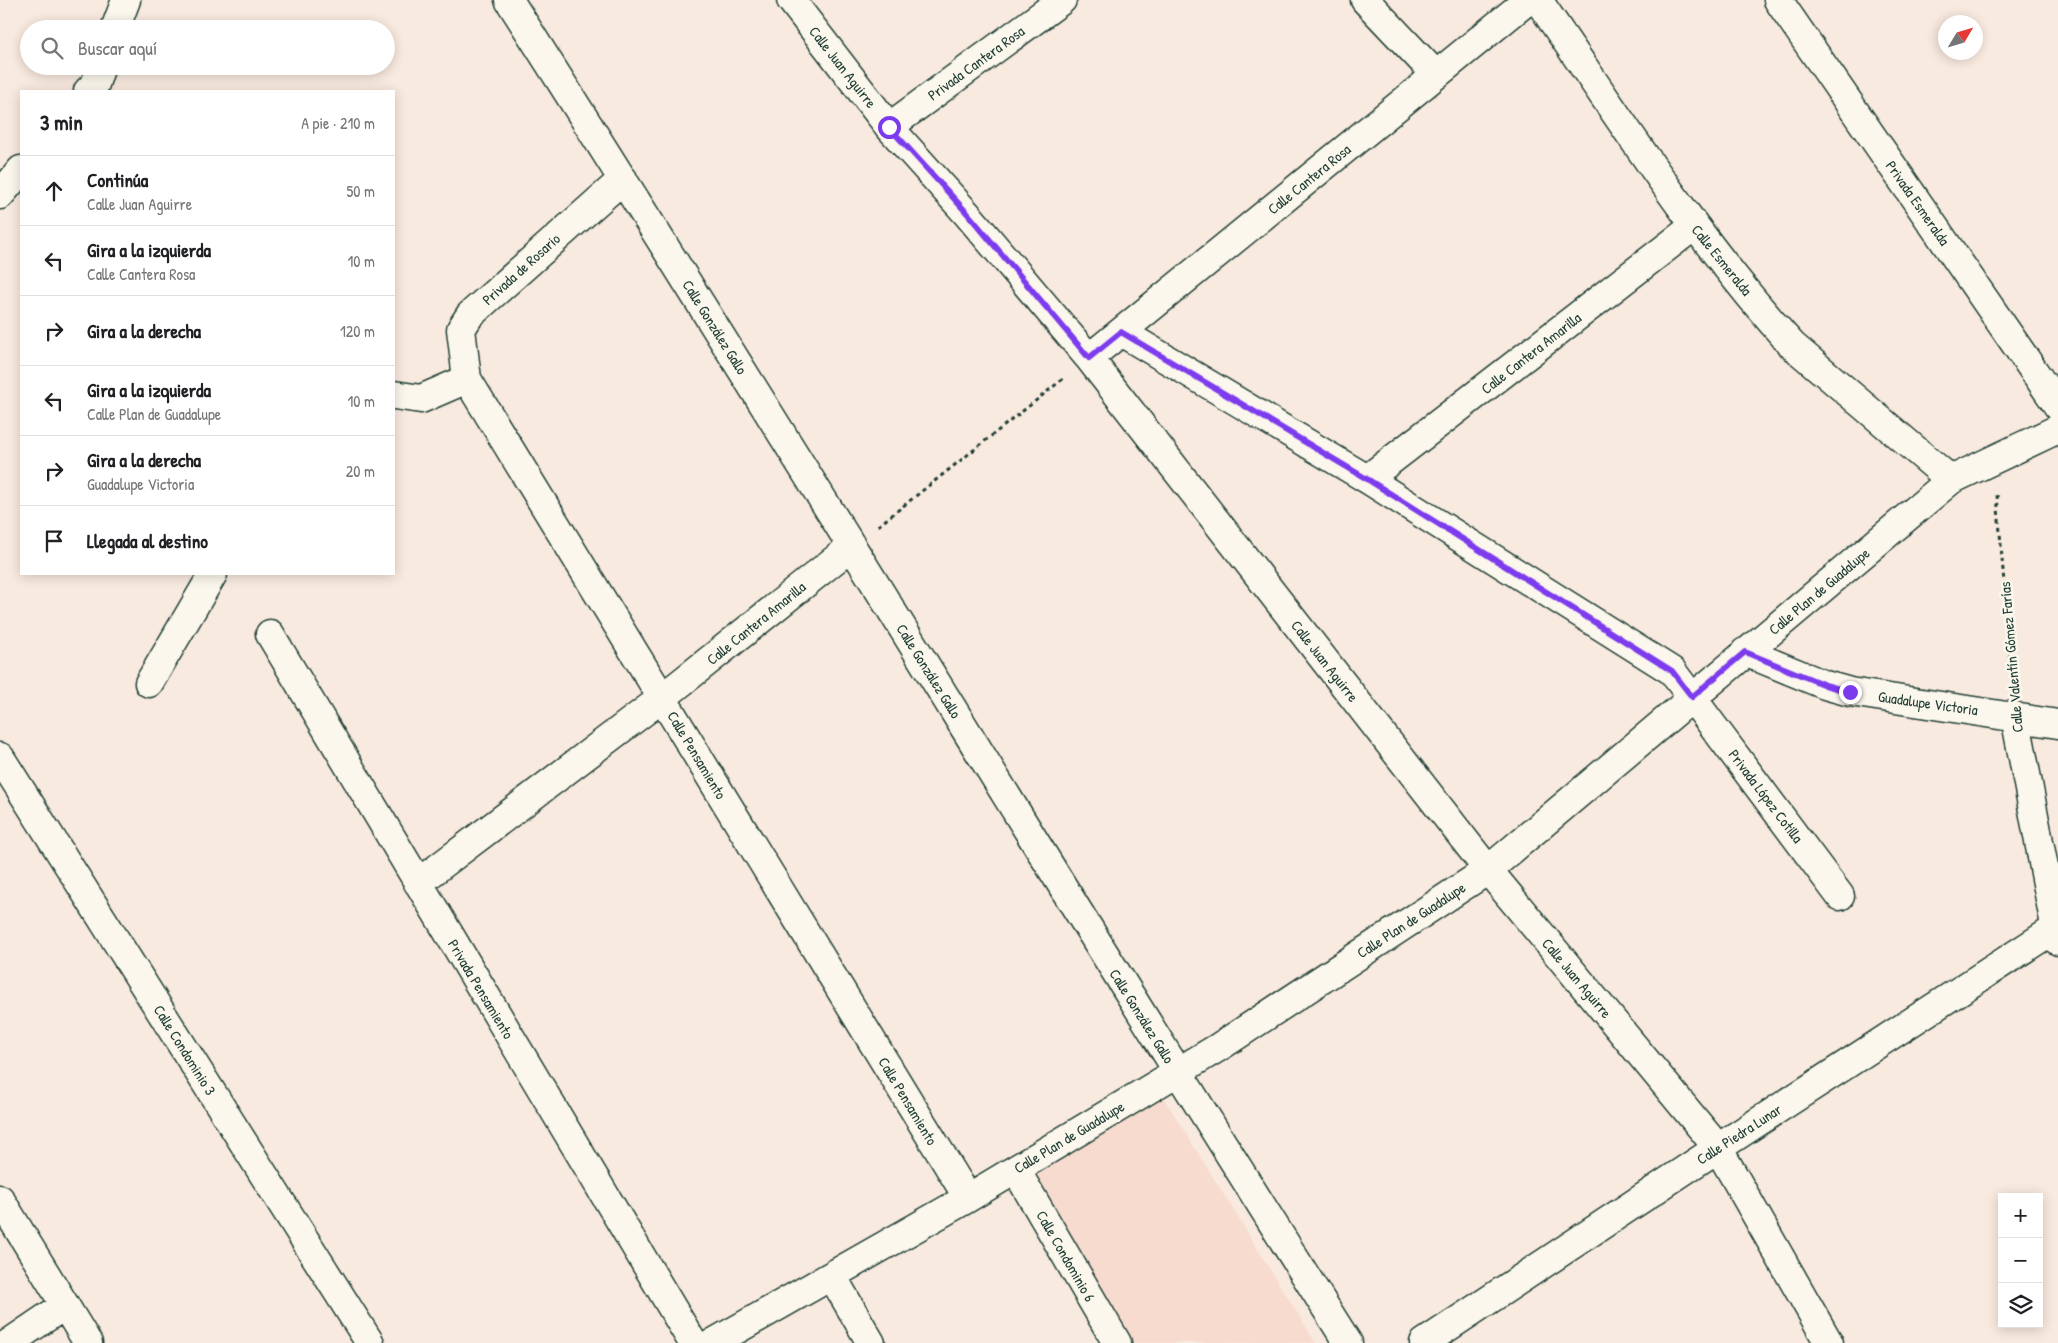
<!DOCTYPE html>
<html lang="es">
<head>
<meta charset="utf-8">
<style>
	:root { --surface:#fff; --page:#f2f2f2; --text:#202124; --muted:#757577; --line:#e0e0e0 }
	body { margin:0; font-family:"Patrick Hand",sans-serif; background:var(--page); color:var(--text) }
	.controls { position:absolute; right:15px; bottom:15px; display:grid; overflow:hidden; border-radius:0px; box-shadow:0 2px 12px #0003 }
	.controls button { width:45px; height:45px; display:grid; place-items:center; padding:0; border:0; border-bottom:1px solid var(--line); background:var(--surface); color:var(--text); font:25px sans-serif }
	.compass { position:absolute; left:1938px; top:15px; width:45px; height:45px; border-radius:50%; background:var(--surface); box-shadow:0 2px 12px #0003; rotate:52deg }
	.stop { position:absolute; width:15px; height:15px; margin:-11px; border:4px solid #7c3aed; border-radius:50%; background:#fff }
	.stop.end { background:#7c3aed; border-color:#fff; box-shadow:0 1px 5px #0008 }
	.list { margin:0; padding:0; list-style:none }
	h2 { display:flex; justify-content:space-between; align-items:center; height:65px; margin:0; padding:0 20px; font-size:21px }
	h2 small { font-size:16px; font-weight:400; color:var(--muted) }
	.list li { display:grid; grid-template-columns:32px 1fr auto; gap:15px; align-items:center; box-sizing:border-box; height:70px; padding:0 20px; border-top:1px solid var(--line) }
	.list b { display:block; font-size:19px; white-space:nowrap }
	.list p { margin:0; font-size:16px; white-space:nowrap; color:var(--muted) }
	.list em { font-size:16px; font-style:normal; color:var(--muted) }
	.icon { flex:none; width:28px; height:28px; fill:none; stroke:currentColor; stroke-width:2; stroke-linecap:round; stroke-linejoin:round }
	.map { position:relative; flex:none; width:2058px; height:1343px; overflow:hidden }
	.search { position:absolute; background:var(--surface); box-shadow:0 2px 12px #0003; left:20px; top:20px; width:375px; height:55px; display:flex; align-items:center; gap:12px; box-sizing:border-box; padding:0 18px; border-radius:28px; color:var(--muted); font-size:19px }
	.panel { position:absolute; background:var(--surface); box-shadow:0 2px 12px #0003; left:20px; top:90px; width:375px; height:485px; border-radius:0px }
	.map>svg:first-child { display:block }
	.built { fill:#f7dbcf }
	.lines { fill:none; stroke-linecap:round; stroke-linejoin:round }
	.minor-casing { stroke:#1f3d34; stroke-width:31 }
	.path { stroke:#1f3d34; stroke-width:3; stroke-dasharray:4 4; stroke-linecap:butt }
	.minor { stroke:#fbf7ec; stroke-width:28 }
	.route { stroke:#7c3aed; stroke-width:6 }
	.labels { text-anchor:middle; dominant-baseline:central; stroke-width:5; stroke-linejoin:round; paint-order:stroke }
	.street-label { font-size:15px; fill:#1f3d34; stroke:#fbf7ec }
</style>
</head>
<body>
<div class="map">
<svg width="2058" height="1343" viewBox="0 0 2058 1343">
	<rect width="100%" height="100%" fill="#f9eadf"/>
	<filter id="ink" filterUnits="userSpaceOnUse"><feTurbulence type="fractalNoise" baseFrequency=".02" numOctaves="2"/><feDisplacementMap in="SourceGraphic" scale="10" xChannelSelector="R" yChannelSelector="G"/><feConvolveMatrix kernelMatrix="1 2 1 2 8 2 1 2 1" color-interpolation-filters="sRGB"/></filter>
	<g filter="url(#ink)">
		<!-- built -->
		<path class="built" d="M1162,1095L1316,1343H1132L1032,1174Z"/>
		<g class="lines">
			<defs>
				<path id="minor" d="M509,0C793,445 1066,897 1348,1343
					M791,0L889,127L968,215L1089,358L1488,870L1718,1148L1829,1343
					M1365,0L1436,75
					M1538,0C1619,117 1696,239 1792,345L1951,480
					M1778,0L2058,406
					M115,29L126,0
					M88,91L95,84L101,66
					M889,127L1062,0
					M623,179L470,315L461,329L467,379L968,1198
					M0,195L21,170
					M1121,332L1367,479L1672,671L1840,896
					M1089,358L1528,0
					M394,395L421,399L467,379
					M1367,479L1694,226
					M270,634L693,1343
					M1745,652L1825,685L1850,692L2058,724
					M149,683L213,574
					M2015,716L2058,941
					M0,757L370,1343
					M418,883L662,698L852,546
					M1016,1170L1117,1343
					M0,1199L88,1343
					M832,1276L871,1343
					M9,1343L65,1305
					M713,1343L968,1198L1219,1047L1488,870L1951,480L2058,429
					M1424,1343L1718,1148L2056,928"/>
			</defs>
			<!-- minor casing -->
			<use href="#minor" class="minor-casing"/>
			<!-- path -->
			<path class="path" d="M1997,495L2012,683
				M878,526L1063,379"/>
			<!-- minor -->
			<use href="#minor" class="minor"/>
		</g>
	</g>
	<g class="lines" filter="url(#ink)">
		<!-- route -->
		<path class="route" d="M889,127L968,214L1089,358L1121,332L1367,479L1672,671L1692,697L1745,652L1825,685L1850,692"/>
	</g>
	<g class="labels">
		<!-- street labels -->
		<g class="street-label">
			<text transform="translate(976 63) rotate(-36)">Privada Cantera Rosa</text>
			<text transform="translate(843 67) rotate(52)">Calle Juan Aguirre</text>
			<text transform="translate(1309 179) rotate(-39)">Calle Cantera Rosa</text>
			<text transform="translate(1918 203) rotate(55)">Privada Esmeralda</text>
			<text transform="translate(1722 260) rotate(51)">Calle Esmeralda</text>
			<text transform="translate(521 269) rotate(-42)">Privada de Rosario</text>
			<text transform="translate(715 327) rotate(58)">Calle González Gallo</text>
			<text transform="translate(1531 353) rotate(-38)">Calle Cantera Amarilla</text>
			<text transform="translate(1819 591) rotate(-40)">Calle Plan de Guadalupe</text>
			<text transform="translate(756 623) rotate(-39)">Calle Cantera Amarilla</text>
			<text transform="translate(2011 657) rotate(-95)">Calle Valentín Gómez Farías</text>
			<text transform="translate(1325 661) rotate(52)">Calle Juan Aguirre</text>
			<text transform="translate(929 671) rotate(58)">Calle González Gallo</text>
			<text transform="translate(1928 703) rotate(8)">Guadalupe Victoria</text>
			<text transform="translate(697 755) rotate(59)">Calle Pensamiento</text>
			<text transform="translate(1766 796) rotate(53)">Privada López Cotilla</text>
			<text transform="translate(1411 920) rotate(-33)">Calle Plan de Guadalupe</text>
			<text transform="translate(1577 978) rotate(50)">Calle Juan Aguirre</text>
			<text transform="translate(481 989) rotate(59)">Privada Pensamiento</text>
			<text transform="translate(1142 1016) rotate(58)">Calle González Gallo</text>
			<text transform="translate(185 1050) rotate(58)">Calle Condominio 3</text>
			<text transform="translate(908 1101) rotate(59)">Calle Pensamiento</text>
			<text transform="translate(1739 1134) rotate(-33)">Calle Piedra Lunar</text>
			<text transform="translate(1069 1137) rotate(-31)">Calle Plan de Guadalupe</text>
			<text transform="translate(1066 1256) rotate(60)">Calle Condominio 6</text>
		</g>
	</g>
</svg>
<div class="controls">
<button>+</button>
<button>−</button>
<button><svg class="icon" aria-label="layers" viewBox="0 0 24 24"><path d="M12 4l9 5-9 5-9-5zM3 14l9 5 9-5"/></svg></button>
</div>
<svg class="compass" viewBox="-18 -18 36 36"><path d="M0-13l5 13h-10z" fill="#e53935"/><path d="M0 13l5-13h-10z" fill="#757577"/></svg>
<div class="stop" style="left:889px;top:127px"></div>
<div class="stop end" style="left:1850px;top:692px"></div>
<div class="search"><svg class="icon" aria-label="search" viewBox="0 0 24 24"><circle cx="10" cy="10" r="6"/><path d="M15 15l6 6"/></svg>Buscar aquí</div>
<section class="panel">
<h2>3 min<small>A pie · 210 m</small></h2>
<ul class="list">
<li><svg class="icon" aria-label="ahead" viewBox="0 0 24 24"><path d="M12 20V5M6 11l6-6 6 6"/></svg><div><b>Continúa</b><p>Calle Juan Aguirre</p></div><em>50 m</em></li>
<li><svg class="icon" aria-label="left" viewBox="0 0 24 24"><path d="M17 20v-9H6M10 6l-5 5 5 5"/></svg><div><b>Gira a la izquierda</b><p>Calle Cantera Rosa</p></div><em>10 m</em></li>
<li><svg class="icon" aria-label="right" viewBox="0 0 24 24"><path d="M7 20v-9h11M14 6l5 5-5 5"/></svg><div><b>Gira a la derecha</b></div><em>120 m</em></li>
<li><svg class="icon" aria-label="left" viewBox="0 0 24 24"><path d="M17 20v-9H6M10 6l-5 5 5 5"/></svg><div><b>Gira a la izquierda</b><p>Calle Plan de Guadalupe</p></div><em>10 m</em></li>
<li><svg class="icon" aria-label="right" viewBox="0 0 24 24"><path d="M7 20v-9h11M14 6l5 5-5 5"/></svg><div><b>Gira a la derecha</b><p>Guadalupe Victoria</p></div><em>20 m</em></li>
<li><svg class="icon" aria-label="arrive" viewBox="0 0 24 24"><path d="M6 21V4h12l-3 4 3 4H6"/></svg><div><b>Llegada al destino</b></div></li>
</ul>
</section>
</div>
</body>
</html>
